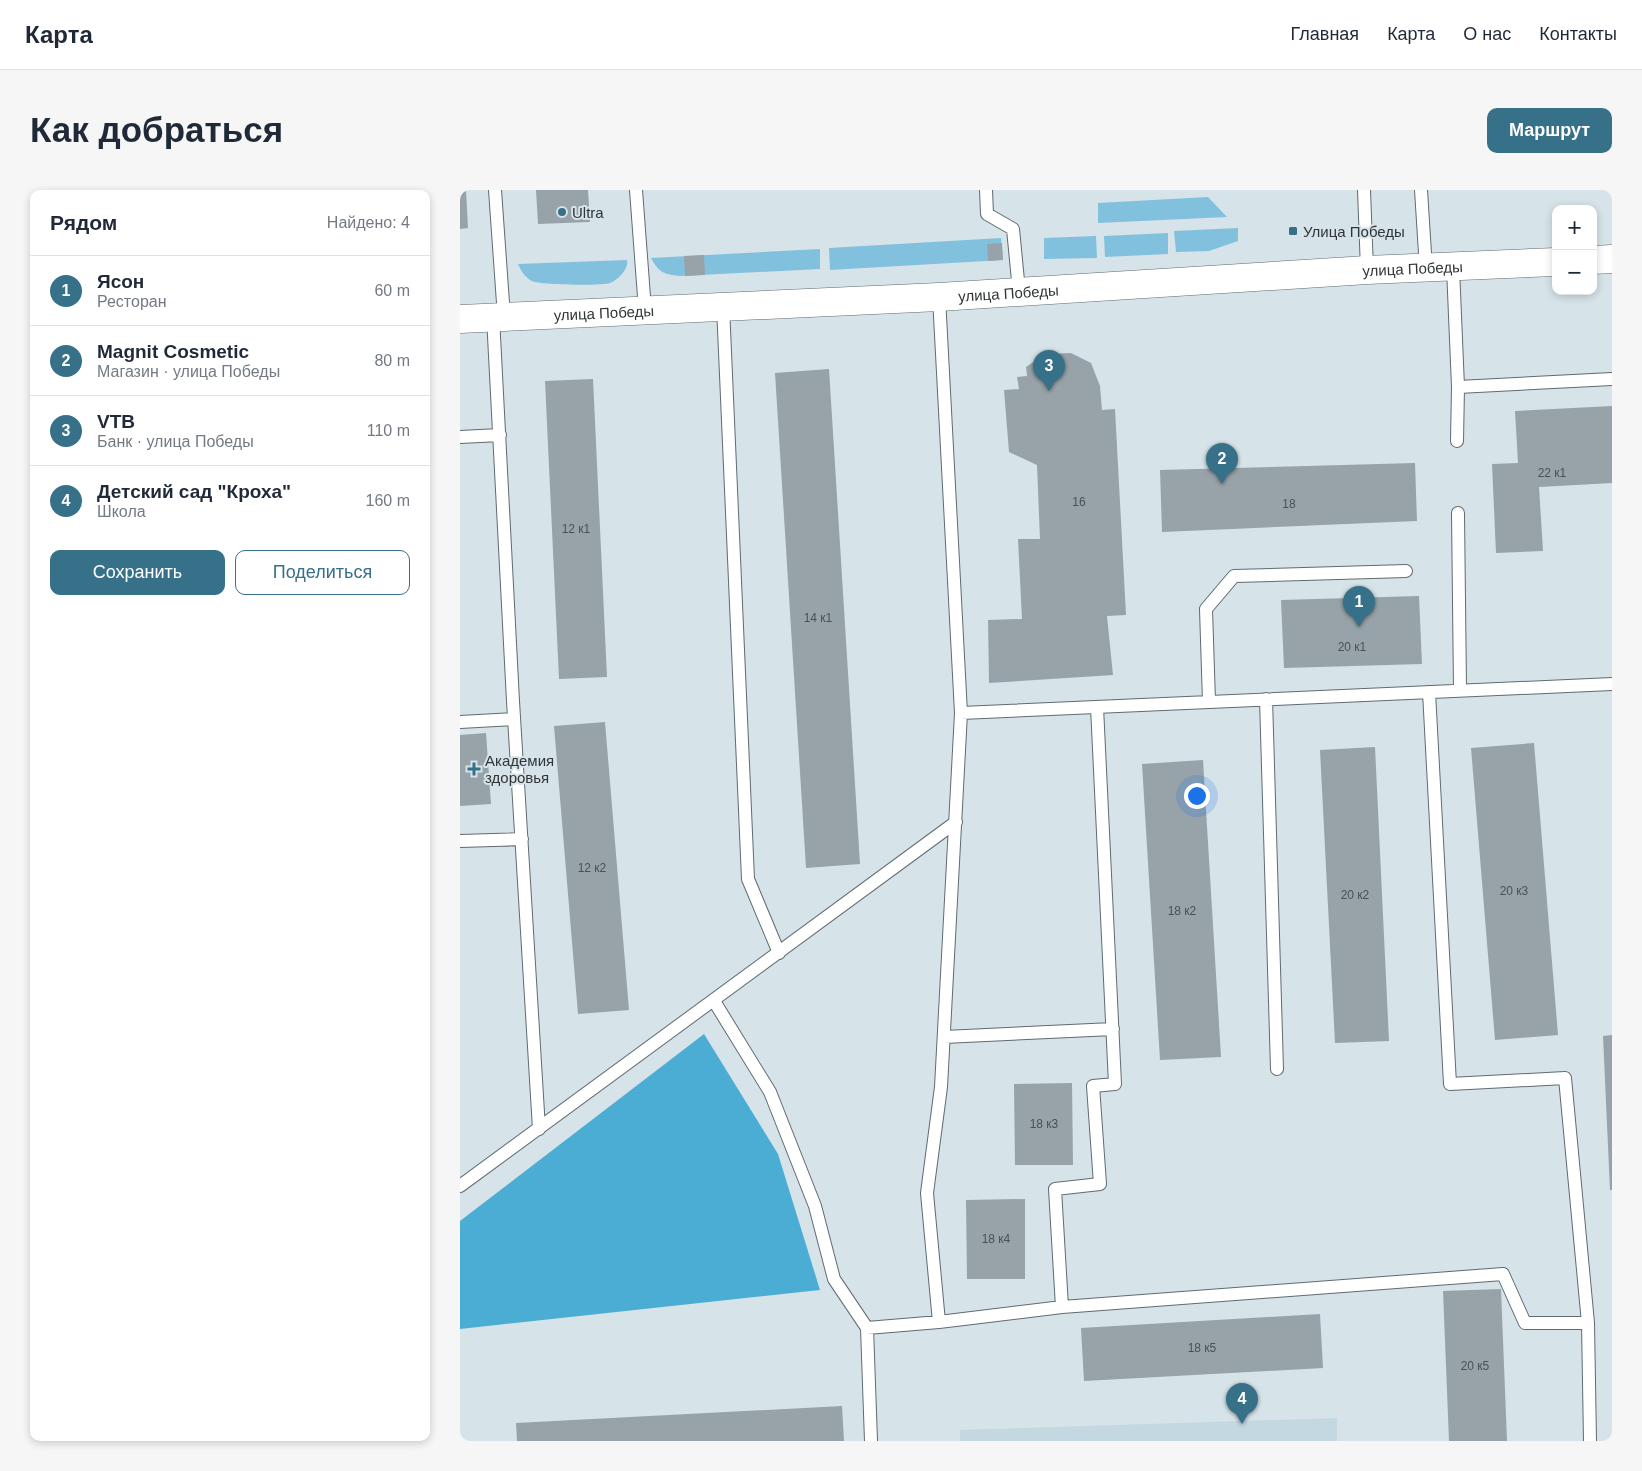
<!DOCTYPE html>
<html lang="ru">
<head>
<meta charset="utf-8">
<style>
	:root { --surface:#fff; --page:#f6f6f7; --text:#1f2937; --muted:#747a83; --line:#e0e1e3; --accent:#367089 }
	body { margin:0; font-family:Helvetica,sans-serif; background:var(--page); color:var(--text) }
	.controls { position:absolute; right:15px; top:15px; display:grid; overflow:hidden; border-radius:10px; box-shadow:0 2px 8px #0003 }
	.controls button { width:45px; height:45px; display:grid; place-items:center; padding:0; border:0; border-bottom:1px solid var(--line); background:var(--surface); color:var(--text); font:25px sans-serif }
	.you { position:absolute; left:736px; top:605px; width:18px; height:18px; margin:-12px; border:4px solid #fff; border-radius:50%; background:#1a73e8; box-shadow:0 0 0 8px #1a73e833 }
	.badge { display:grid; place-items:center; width:32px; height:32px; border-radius:50%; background:var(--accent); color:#fff; font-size:16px; font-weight:700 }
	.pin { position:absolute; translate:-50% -41px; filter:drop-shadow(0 1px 2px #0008) }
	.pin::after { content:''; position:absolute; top:26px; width:18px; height:15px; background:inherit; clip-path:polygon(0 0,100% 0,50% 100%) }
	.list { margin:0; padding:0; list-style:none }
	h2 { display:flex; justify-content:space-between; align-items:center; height:65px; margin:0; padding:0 20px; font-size:21px }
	h2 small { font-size:16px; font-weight:400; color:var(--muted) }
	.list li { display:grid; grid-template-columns:32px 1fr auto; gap:15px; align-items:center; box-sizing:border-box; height:70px; padding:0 20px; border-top:1px solid var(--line) }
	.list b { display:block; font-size:19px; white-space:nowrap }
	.list p { margin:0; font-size:16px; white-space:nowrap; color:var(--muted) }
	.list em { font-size:16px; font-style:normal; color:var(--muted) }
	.actions { display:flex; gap:10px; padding:15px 20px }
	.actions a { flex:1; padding:11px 0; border:1px solid var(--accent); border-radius:10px; text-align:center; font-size:18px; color:var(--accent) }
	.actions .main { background:var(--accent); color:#fff }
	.map { position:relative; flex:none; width:1152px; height:1251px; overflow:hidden; border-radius:10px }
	header { display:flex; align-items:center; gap:30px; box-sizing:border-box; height:70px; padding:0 25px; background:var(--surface); border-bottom:1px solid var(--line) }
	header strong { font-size:24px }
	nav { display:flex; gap:28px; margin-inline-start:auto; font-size:18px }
	.intro { display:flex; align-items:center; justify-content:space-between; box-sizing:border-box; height:120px; padding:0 30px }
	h1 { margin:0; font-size:35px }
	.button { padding:12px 22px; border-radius:10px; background:var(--accent); color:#fff; font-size:18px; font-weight:700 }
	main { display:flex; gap:30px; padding:0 30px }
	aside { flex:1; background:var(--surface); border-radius:10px; box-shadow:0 2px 8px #0003 }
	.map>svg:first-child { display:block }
	.built { fill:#c3d8e1 }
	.green { fill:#82c1de }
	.forest { fill:#4cadd4 }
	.building { fill:#97a3a9 }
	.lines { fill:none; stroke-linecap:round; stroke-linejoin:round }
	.lane-casing { stroke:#606b70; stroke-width:14 }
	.secondary-casing { stroke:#606b70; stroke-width:29 }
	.lane { stroke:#fff; stroke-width:12 }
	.secondary { stroke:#fff; stroke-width:28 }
	.poi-dot { fill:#367089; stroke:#d6e3e9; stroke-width:2 }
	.labels { text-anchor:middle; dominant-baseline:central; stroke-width:4; stroke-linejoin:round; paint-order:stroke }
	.number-label { font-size:12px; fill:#4a5054 }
	.poi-label { font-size:15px; fill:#303537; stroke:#d6e3e9; text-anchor:start }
	.street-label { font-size:15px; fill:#303537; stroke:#d6e3e9 }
</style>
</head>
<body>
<header>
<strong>Карта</strong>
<nav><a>Главная</a><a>Карта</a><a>О нас</a><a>Контакты</a></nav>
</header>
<div class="intro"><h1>Как добраться</h1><a class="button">Маршрут</a></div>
<main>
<aside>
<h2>Рядом<small>Найдено: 4</small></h2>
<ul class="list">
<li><span class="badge">1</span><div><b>Ясон</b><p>Ресторан</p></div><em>60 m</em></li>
<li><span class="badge">2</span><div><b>Magnit Cosmetic</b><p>Магазин · улица Победы</p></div><em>80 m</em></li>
<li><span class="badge">3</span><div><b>VTB</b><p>Банк · улица Победы</p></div><em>110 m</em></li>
<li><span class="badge">4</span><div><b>Детский сад &quot;Кроха&quot;</b><p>Школа</p></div><em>160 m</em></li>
</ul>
<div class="actions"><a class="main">Сохранить</a><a>Поделиться</a></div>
</aside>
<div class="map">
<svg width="1152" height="1251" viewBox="0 0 1152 1251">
	<rect width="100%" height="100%" fill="#d6e3e9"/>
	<!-- built -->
	<path class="built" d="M877,1228V1251H500V1240Z"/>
	<!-- green -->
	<path class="green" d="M748,7L767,27L638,33V13Z
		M778,38V51L749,61L716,62L714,41Z
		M708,43V64L645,67L644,46Z
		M636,46L637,68L584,69V48Z
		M541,48L543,70L370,80L369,58Z
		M360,59V79L220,86C204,84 199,83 191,68Z
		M167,70C169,79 158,90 150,93C142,96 79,95 72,91C65,87 61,81 58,74Z"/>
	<!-- forest -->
	<path class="forest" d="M244,844L318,964L360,1100L0,1139V1031Z"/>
	<!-- building -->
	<path class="building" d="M0,0H6L8,38L0,39Z
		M76,0H128L130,32L78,34Z
		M542,53L543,70L528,71L527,54Z
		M244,65L245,85L225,86L224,66Z
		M611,163L631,173L640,196L642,220L655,219L666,425L647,426L653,485L529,493L528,430L562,429L558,349H580L577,275L549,262L544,200L559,199L557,187L567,186L566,177L585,164Z
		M369,179L400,674L346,678L315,183Z
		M133,189L147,487L99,489L85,191Z
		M1152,216V293L1079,297L1083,361L1036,363L1032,274L1058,273L1055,221Z
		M955,273L957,331L702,342L700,280Z
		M959,406L962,474L824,478L821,410Z
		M145,532L169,820L118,824L94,536Z
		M26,543L31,614L0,616V545Z
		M1074,553L1098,845L1035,850L1011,558Z
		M915,557L929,851L875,853L860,560Z
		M743,570L761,867L700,870L682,574Z
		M1152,845V1000H1150L1143,846Z
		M612,893L613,975H555L554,894Z
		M565,1009V1089H507L506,1010Z
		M1041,1099L1047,1251H989L983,1101Z
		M860,1124L863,1178L624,1191L621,1138Z
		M382,1216L384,1251H57L56,1233Z"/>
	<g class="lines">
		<defs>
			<path id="lane" d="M35,0L44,127
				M176,0L185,120
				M526,0L527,24L553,39L559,101
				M904,0L907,80
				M961,0L966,79
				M993,78L998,197L997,251
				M479,107L501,523L481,897L467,1003L479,1132
				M263,116L288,689L319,763
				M33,127L53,511L79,939
				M998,197L1152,189
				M0,247L40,245
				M998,323L1000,499
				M806,509L817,879
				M749,512L746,419L774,386L946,381
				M501,523L1152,494
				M0,532L54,529
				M0,651L62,649
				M254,811L310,902L355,1016L374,1089L407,1138L411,1251
				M484,847L653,839
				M0,996L496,632
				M602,1117L595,999L640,994L633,896L655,894L637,517
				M1128,1133L1130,1251
				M407,1138L479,1132L602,1117L1043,1084L1065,1133H1128L1105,888L990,894L969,502"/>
			<g id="secondary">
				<path d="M1133,70L1152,69"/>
				<path id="s1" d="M0,129L479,107L907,80L1096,72"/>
			</g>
		</defs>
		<!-- lane casing -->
		<use href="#lane" class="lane-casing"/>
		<!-- secondary casing -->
		<use href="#secondary" class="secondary-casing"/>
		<!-- lane -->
		<use href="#lane" class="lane"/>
		<!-- secondary -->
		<use href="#secondary" class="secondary"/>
	</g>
	<!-- markers -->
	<g class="poi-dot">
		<circle cx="102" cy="22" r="5"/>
		<rect x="828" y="36" width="10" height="10" rx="2.5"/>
		<path d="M11.5 571.5h5v5h5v5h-5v5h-5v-5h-5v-5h5z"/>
	</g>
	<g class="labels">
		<!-- number labels -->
		<g class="number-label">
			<text x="1092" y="283">22 к1</text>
			<text x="619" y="312">16</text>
			<text x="829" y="314">18</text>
			<text x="116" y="339">12 к1</text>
			<text x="358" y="428">14 к1</text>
			<text x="892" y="457">20 к1</text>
			<text x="132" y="678">12 к2</text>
			<text x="1054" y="701">20 к3</text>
			<text x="895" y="705">20 к2</text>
			<text x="722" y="721">18 к2</text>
			<text x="584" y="934">18 к3</text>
			<text x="536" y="1049">18 к4</text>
			<text x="742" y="1158">18 к5</text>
			<text x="1015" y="1176">20 к5</text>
		</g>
		<!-- poi labels -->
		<g class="poi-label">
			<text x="112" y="22">Ultra</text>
			<text x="843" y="41">Улица Победы</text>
			<text x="25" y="570">Академия<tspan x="25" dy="17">здоровья</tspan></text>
		</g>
		<!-- street labels -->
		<g class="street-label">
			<text stroke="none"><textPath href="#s1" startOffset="954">улица Победы</textPath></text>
			<text stroke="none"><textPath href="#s1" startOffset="549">улица Победы</textPath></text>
			<text stroke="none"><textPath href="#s1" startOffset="144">улица Победы</textPath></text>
		</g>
	</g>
</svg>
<div class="controls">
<button>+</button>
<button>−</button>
</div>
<div class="you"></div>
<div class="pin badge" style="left:899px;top:437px">1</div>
<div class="pin badge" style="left:762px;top:294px">2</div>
<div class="pin badge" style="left:589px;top:201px">3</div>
<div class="pin badge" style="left:782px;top:1234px">4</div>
</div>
</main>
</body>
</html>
